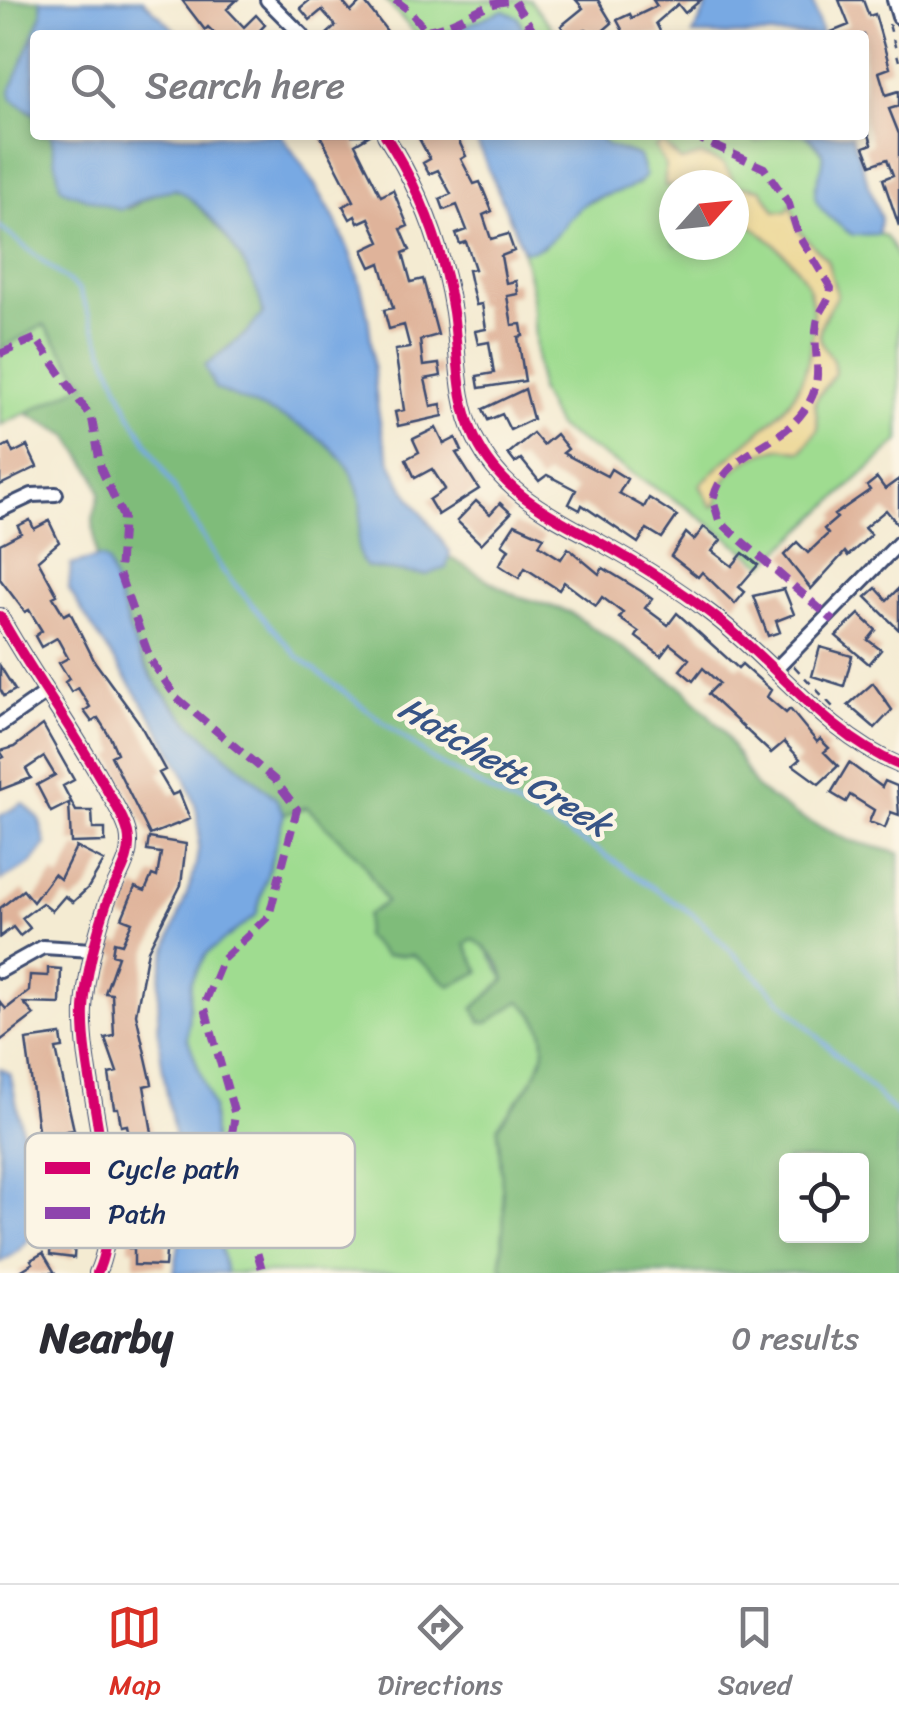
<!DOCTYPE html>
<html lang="en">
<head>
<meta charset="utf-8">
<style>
	:root { --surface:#fff; --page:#f2f2f3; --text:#2b2b33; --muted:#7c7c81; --line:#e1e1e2; --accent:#d93025 }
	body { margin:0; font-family:Sriracha,sans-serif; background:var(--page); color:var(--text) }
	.controls { position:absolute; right:30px; bottom:30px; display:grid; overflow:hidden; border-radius:10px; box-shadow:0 5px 15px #0003 }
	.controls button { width:90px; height:90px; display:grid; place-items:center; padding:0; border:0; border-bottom:2px solid var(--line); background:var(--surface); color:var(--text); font:50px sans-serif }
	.compass { position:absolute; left:659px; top:170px; width:90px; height:90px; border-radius:50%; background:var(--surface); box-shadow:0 5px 15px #0003; rotate:63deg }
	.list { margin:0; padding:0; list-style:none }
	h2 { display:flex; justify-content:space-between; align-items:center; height:130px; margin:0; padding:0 40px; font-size:42px }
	h2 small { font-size:32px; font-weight:400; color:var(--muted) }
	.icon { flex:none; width:55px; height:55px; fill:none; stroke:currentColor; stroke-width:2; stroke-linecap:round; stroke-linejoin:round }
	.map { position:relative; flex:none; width:899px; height:1273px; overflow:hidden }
	.search { position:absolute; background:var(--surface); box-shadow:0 5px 15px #0003; left:30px; right:30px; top:30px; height:110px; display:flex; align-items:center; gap:25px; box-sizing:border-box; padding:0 35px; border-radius:10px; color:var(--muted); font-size:38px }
	.sheet { height:310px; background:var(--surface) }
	nav { display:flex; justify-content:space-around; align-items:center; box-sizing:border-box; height:140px; border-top:2px solid var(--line); background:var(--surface); font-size:28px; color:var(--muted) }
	nav a { display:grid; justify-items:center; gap:5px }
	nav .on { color:var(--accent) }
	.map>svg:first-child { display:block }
	.green { fill:#9fdc90; stroke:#5d8677; stroke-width:2.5; fill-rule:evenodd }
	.forest { fill:#7fbc7a; stroke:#4d766c; stroke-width:2.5; fill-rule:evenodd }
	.sand { fill:#eeda9e; stroke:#84847e; stroke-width:2.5 }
	.water { fill:#78a9e3; stroke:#4a6ca0; stroke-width:2.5 }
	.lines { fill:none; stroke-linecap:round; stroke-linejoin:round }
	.stream { stroke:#78a9e3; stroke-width:4 }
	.building { fill:#dfb39a }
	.minor-casing { stroke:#3c4b6f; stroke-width:18 }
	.path { stroke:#3c4b6f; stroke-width:2.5; stroke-dasharray:8 8; stroke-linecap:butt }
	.minor { stroke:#fff; stroke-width:12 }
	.quiet { stroke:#8e44ad; stroke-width:8; stroke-dasharray:15 8; stroke-linecap:butt }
	.cycleway-casing { stroke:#fcf5e5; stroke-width:16 }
	.cycleway { stroke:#d6006c; stroke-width:10 }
	.labels { text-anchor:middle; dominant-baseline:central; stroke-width:9; stroke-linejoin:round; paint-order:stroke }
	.water-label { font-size:35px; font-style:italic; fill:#375486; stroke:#fcf5e5 }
	.key { fill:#fcf5e5; stroke:#b8babc; stroke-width:2.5 }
	.key-label { font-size:28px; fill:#1b2f5e }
</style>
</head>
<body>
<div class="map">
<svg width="899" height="1273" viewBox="0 0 899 1273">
	<rect width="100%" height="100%" fill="#fcf5e5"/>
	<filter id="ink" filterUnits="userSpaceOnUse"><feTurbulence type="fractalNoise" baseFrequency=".01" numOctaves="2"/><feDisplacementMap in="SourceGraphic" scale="20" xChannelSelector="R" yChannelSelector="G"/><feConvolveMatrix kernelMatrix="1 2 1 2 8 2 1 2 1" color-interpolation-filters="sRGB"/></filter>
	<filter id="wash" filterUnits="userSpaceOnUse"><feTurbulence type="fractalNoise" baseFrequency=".0048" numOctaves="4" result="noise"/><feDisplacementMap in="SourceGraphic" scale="40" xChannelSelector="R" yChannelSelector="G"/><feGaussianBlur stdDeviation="2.25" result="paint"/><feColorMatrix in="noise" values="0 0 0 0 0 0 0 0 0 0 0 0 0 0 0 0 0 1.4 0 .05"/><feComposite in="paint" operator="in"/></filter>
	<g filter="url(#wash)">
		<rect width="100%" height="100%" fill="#f4ebd2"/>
		<!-- green -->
		<path class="green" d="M385,0H530L558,35H525L520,20L504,10L456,32L417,35Z
			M596,135H743L757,142L776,135H805C842,162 810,176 816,198C819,211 839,224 849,233C884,235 886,227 899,263V441L764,565L688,508L557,427L539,390L531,285L522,249L543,247L582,205L639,184L645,175L639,156L608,146ZM674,185H734V245H674Z
			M44,325L87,385L0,425V349Z
			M307,807L362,861L386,902L364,935L385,955L469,952L465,943L472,939L485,946L505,980L474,1008H507L520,1001C572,1045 529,1084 498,1127L504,1214L501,1267L510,1273H226L215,1219L212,1106L187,1037L191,981L206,954L256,915L284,814Z"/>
		<!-- forest -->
		<path class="forest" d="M0,0H41L42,14L12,99L35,115V135H51L56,155L129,209C146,199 165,183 185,193C217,225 258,267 263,313L248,332L205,365L215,388C267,413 356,434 361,506C362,525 352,551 366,567L426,575L451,558L512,594L569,612L684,689L723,730L756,788L799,817L848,840L899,853V1273H510L501,1267L504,1214L498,1126C529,1085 572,1044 520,1001L489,1022L481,1023L474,1008L505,980C502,963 488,947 472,939L465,944L480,972L450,986L413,955L385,956L364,936L367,915L386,902L362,861L307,807L284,814L276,799L192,727L157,684L136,649L107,562L96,557L93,519L100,493L95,476L69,436L26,413L86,384L44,325L0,349ZM786,1160H862V1236H786Z"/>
		<!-- sand -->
		<path class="sand" d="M663,143L681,161L701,155L724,164L736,185L761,189L775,211H787L791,204L798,230L827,260L837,295C829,312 810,330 826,350C832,359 834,360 835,373L815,401L818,429L802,451C793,452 786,447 778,449C749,454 717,475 717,505L711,506L700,485C727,456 759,436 785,407C810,380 822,316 806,282C792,255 758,230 734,213V185L665,186V165L655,147Z"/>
		<!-- water -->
		<path class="water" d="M41,0H143L180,35H35V114L12,99L10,92L42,14Z
			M710,0H812L822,35H693Z
			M503,10L518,17L525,35H444Z
			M51,135H281C321,190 354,244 367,312C376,362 372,413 391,462C405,497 430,522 450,552L446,568L426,575L366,567C352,551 362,525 361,506C354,432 268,414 215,388L205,366L248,332L263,313C259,276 210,206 176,189L155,193L120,210L66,191L60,186Z
			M474,135H596L608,146L639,156L645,175C635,193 604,192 587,202C563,217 555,251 524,251Z
			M805,135H851L881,219L878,234L853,235C843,228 813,208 815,193C817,168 838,157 805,135Z
			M100,557L107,562C120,595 127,635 144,665C175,721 231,756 276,799L284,814L256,915L206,954L191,981L187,1037L212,1106L215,1219L226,1273H174C179,1247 184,1217 182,1190C176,1118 151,1053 160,980C168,919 213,869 195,804C175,736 105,654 69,589L71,565Z
			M23,803L39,819L46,844L31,864L0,881V816Z
			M0,1068L10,1074C17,1104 41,1212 29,1237C24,1249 11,1256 0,1262Z"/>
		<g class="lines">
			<!-- stream -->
			<path class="stream" d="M0,227L79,290L129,412L223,571L297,656L433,760L599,851L694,915L899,1116"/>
		</g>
		<g id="blocks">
			<!-- building -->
			<path class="building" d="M182,0H237L227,9L244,27L256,15L265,25L260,30L265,35H216L208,27L205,30Z
				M310,0H341L351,12L363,0L390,35H326L336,26L322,10L310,20L300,8Z
				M576,0H598L612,23L598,35L586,29L568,35L561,26L583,8Z
				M653,0H701L685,13L678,4L656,23L662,35H625L617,20L630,14L632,18L657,6Z
				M839,0H863L869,16L875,14L890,68L879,72L886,95L899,91V106L889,109L899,134V226L883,179L893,175L887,159L871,165L864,147L872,144L864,119V35H824L849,25Z
				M320,135H370L355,144L381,196L393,190L408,226L401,229L410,250L403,253L411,282L423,279L438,335L420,340L423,366L439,364L441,376L425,379L431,406L441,404L443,416L398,426L395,412L404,410L395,350L410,348L404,325L389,329L384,310L393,308L380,263L371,267L363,250L380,242L369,218L358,223L355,216L350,219L343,206L354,201Z
				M417,135H456L466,156L461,159L474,184L480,182L492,211L483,215L491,239L508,234L514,251L501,256L506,283L516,281L518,294L507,296L512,325L521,324L523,336L518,337L525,381L479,388L477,376L494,373L489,342L478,344L475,331L486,329L482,304L476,305L471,284L468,270L475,269L466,242L460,244L456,234L467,230L457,205L444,210L440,199L451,194L438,170L429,174L423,163L430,159Z
				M525,389L533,419L510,430L502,414L488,420L483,409Z
				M436,428L444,444L456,438L462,451L456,453L479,489L438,515L429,500L445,489L432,469L415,478L406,459L419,452L413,439Z
				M533,433L543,445L556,434L568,449L563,453L607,476L611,469L627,479L619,493L644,507L649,498L677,516L662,538L647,529L638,543L582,505L580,510L569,504L576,490L547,475L539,481L521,459L515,463L508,454Z
				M9,444L13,453L27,446L37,467L0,485V449Z
				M877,478L885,489L899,479V526L886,510L864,528L871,535L848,556L845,552L811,589L784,555L797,542L808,553L828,534L824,529L837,518L834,515L870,490L867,486Z
				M476,501L490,514L500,503L511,513L481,544L457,521Z
				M30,520L34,529L49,521L59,542L38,560L57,595L53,597L64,615L70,612L95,662L138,721L165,770L159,773L172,795L179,792L190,819L150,835L111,756L117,753L110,737L98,718L92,722L84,711L90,707L78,688L71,692L65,682L69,679L59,663L68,658L57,638L41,647L35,636L42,631L29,610L25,612L0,579V544L21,533L18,526Z
				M515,524L544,537L539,545L561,559L568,548L599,574L603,568L641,591L652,599L645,608L668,625L677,613L738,668L742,664L771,690L767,697L786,713L790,709L817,742L820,739L829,748L824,752L838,766L819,784L793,765L800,759L784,742L771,753L708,694L719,683L703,668L693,681L680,670L689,659L670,644L661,656L636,637L639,632L619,618L623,613L602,597L596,606L564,582L559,590L525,568L519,578L499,565L509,549L502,544Z
				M704,527L721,540L712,551L732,566L743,553L758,565L739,587L745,592L735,604L702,572L698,577L671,556L686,533L694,540Z
				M876,588L887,600L899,588V630L866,597Z
				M784,589L794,614L776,621L780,632L768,636L753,596Z
				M859,614L876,630L868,640L881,650L869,664L836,636Z
				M820,647L852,656L844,686L812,676Z
				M0,666L15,690L4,696L0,689Z
				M873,683L892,710L875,728L848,705Z
				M43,725L74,780L63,786L76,811H92L93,829H105V842L71,843L69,803L51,812L37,785L55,775L44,757L26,769L31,778L0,790V759L4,757L0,751L14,747Z
				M849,763L882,787L885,781L897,786L899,815L891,812L885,828L869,822L874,810L850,795L846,802L831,793Z
				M149,838L186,844L181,885L148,950L136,1014L152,1084L144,1086L168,1226L165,1266L134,1265V1248H129V1234H141L138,1211L129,1213L127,1200H133L129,1177L124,1178L120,1148L131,1146L127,1125L121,1126L118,1108H114L109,1074L117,1072L105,1038L114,1036L112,994L105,993L118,956L112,954L114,942L122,944L132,922L122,918L135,887L145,891L152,875L157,877L161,853L147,851Z
				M76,847L104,861L88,888L73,902L65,896L52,911L42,903L22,918L30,928L20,936L13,927L0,937V908L23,890L33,902L54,874L60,879Z
				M48,968L61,969L60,1004L24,1003L34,1015L0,1041V1002L6,1009L29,991L30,975L48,976Z
				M61,1035L63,1048L56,1049L74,1130L66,1131L69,1148L76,1147L83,1196L72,1197L76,1227L87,1228L85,1242L75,1240L74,1258L50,1255L51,1236L45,1235L46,1224H54L49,1191L57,1190L54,1169L45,1162L40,1145L26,1040Z
				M43,1253L55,1273H17L33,1263L31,1260Z"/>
		</g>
	</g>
	<g filter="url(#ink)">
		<use href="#blocks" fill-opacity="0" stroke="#3c4b6f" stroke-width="2.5"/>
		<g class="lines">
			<defs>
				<path id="minor" d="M267,0L302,35
					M894,0L899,17
					M385,135C420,189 443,248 453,312C459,354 456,399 475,438C502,494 551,515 601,543C639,564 676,587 710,613C774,661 825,734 899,765
					M0,510L32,495L56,494
					M0,616C32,674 72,727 104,785C112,800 124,816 128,833C134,860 114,881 106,905C95,939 86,973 84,1009C81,1084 128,1209 97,1273
					M777,668L899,543
					M0,725L47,692
					M0,971L43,947L92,950"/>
			</defs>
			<!-- minor casing -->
			<use href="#minor" class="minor-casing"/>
			<!-- path -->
			<path class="path" d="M889,24L899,61
				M794,666L833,707
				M87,1135L92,1172"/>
			<!-- minor -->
			<use href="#minor" class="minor"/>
			<!-- quiet -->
			<path class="quiet" d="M395,0L410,11L425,30C456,27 483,0 514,1L536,35
				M691,135L764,168L789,204L798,234L831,288C830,302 819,310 817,323C811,357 828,378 803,412C776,449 724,452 713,500L719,520L729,530L834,621
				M0,354L36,338L92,419L101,469L123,517L119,573L151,661L177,698L275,780L297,809L269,916L223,959L204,1005L235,1115L229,1152L263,1273"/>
			<defs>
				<path id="cycleway" d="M385,135C420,189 443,248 453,312C459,354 456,399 475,438C502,494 551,515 601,543C639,564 676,587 710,613C774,661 825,734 899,765
					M0,616C32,674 72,727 104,785C112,800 124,816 128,833C134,860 114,881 106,905C95,939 86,973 84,1009C81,1084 128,1209 97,1273"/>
			</defs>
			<!-- cycleway casing -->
			<use href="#cycleway" class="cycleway-casing"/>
			<!-- cycleway -->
			<use href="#cycleway" class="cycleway"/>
		</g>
	</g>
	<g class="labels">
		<!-- water labels -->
		<g class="water-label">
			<text transform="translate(505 766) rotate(31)">Hatchett Creek</text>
		</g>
	</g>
	<!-- legend -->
	<rect x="25" y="1133" width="330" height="115" rx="15" class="key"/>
	<rect x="45" y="1162" width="45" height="12" fill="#d6006c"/>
	<rect x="45" y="1207" width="45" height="12" fill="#8e44ad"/>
	<g class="key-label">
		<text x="108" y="1178">Cycle path</text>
		<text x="108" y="1223">Path</text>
	</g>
</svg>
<div class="controls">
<button><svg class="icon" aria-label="locate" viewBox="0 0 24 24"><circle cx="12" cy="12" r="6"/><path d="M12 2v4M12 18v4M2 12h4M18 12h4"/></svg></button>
</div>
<svg class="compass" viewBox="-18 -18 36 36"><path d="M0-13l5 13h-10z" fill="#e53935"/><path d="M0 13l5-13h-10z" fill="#7c7c81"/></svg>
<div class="search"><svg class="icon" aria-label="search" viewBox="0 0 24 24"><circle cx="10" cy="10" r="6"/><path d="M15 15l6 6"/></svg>Search here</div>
</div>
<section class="sheet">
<h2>Nearby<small>0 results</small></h2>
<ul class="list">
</ul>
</section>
<nav>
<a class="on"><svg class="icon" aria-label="map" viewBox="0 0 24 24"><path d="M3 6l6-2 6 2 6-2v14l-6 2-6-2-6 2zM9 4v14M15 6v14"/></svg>Map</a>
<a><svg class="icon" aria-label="directions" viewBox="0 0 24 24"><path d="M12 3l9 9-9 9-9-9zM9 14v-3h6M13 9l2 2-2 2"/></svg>Directions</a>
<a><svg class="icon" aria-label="saved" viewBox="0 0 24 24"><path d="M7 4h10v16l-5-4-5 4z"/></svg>Saved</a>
</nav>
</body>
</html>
